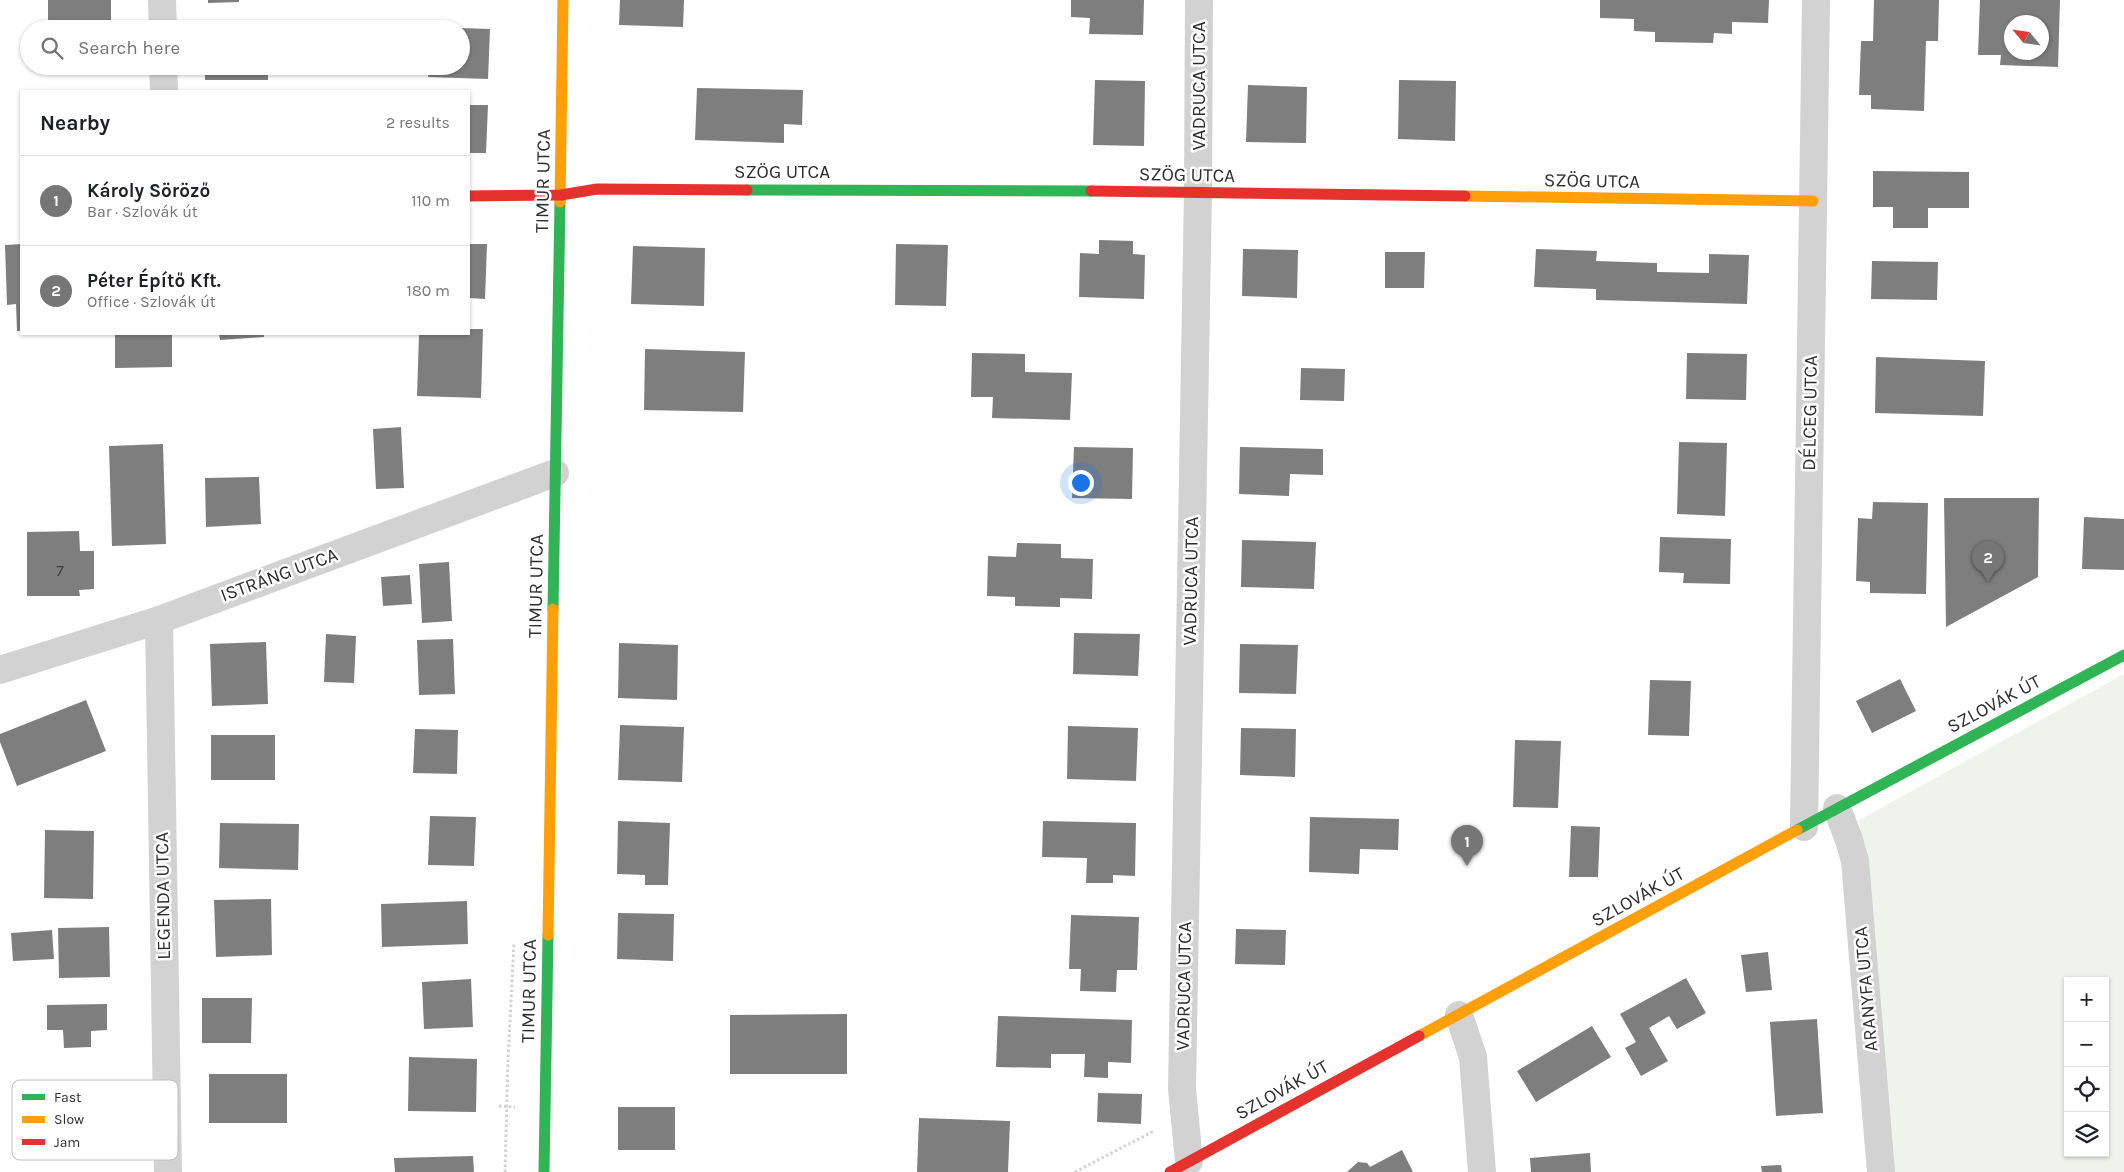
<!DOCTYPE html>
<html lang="en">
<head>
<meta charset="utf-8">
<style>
	:root { --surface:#fff; --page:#f2f2f2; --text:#202124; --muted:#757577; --line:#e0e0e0; --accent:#767676 }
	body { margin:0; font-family:Karla,sans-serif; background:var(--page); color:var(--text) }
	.controls { position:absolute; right:15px; bottom:15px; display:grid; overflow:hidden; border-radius:0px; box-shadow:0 1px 4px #0004 }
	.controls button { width:45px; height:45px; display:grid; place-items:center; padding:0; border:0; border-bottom:1px solid var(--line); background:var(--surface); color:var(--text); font:25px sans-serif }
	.compass { position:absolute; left:2004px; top:15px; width:45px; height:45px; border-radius:50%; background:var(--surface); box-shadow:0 1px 4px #0004; rotate:299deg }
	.you { position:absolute; left:1080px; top:482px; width:18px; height:18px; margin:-12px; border:4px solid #fff; border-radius:50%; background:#1a73e8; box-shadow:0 0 0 8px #1a73e833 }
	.badge { display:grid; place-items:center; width:32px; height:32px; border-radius:50%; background:var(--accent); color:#fff; font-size:16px; font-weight:700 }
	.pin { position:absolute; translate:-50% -41px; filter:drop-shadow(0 1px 2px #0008) }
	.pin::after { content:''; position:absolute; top:26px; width:18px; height:15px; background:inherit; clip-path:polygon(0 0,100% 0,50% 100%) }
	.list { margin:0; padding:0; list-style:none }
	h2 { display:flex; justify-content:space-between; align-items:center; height:65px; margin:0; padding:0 20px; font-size:21px }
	h2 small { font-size:16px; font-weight:400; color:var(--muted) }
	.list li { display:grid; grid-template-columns:32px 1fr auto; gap:15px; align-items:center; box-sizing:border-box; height:90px; padding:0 20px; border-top:1px solid var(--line) }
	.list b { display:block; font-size:19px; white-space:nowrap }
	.list p { margin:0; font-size:16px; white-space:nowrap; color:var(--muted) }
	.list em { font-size:16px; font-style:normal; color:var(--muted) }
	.icon { flex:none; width:28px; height:28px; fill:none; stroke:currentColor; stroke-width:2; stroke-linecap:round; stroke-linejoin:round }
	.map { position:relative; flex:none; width:2124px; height:1172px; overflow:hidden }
	.search { position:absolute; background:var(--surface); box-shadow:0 1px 4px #0004; left:20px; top:20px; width:450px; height:55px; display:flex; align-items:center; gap:12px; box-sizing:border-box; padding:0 18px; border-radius:28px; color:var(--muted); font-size:19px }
	.panel { position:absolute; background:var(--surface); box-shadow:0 1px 4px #0004; left:20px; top:90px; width:450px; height:245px; border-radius:0px }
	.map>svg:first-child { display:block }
	.green { fill:#eef3ec; fill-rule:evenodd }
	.building { fill:#7e7e7e; fill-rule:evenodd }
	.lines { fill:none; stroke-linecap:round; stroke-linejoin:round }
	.path { stroke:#d2d2d2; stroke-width:3; stroke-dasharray:2.5 2.5; stroke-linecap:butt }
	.street { stroke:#d2d2d2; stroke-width:28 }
	.fast { stroke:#30b455; stroke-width:11 }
	.slow { stroke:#ff9f0a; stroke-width:11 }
	.jam { stroke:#e5322d; stroke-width:11 }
	.labels { text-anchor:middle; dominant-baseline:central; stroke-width:5; stroke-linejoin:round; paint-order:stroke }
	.number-label { font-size:16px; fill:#414141 }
	.street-label { font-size:19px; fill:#2d2d2d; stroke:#fff }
	.key { fill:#fff; stroke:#c0c0c0; stroke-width:1 }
	.key-label { font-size:14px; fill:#2d2d2d }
</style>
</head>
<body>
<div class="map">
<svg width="2124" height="1172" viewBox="0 0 2124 1172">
	<rect width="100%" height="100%" fill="#fff"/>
	<!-- green -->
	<path class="green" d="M2124,674V1172H1888L1859,820ZM2068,981H2105V1153H2068Z"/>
	<!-- building -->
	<path class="building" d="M48,0H111V29H48Z
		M208,0H239V2L208,3Z
		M620,0H684L683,27L619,25Z
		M1071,0H1144L1143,35L1089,34L1090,18L1071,17Z
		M1600,0H1769L1768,23L1732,22V34L1714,33L1713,43L1655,42V32L1634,31V19L1600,18Z
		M1874,0H1939L1938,41H1926L1924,111L1871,109V95H1859L1861,41H1873Z
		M1980,0H2060L2058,67L2000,65L2001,55H1978ZM2012,22H2042V52H2012Z
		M461,28L490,29L488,79L428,77L429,66H461Z
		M205,66H268V80H205Z
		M1095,80L1145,81L1144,146L1093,145Z
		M1399,80L1456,81L1455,141L1398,139Z
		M1248,85L1307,87L1306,143L1246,142Z
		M697,88L803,90L802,125L784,124V143L695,140Z
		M469,105H488L486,153H469Z
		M1873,171L1969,172V208H1928V228H1893V207H1873Z
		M1099,240L1133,241V254L1145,255L1144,299L1079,297L1080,253L1099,254Z
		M21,244V331H17L16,304L7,305L5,245Z
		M469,244H487L485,299L469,298Z
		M896,244L948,245L946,306L895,305Z
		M633,246L705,248L704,306L631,304Z
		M1243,249L1298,250L1297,298L1242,296Z
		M1536,249L1597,251L1596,261L1657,263V272L1709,273V254L1749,255L1747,304L1596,300V289L1534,287Z
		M1385,252H1425L1424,288H1385Z
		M1872,261L1938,262L1937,300L1871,299Z
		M469,329H483L481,398L417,396L419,334H469Z
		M115,334H172V367L115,368Z
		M219,334H264V337L220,340Z
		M645,349L745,352L743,412L644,410Z
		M972,353L1025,354V372L1072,373L1070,420L992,418L993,397H971Z
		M1687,353L1747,354L1746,400L1686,399Z
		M1876,357L1985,361L1983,416L1875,413Z
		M1301,368L1345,369L1344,401L1300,400Z
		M401,427L404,488L376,489L373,429Z
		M1679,442L1727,443L1725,516L1677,514Z
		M163,444L166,544L112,546L109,446Z
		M1074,447L1133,448L1132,499L1072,498Z
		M1240,447L1323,449V475L1290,474L1289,496L1239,494Z
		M259,477L261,524L206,527L205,478Z
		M1944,498H2039L2038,577L1946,627Z
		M1873,502L1928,503L1926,594L1870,593V582L1856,581L1858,518L1872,519Z
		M2084,517L2124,519V570L2082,569Z
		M79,531L80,551H94V589L79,590L80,596H27V532Z
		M1660,537L1731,539L1730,584L1683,583L1684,573L1659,572Z
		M1242,540L1316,542L1314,589L1241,587Z
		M1017,543L1061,544V558L1093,559L1092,599L1060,598V607L1015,606V597L987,596L988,556L1016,557Z
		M449,562L452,621L422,623L419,564Z
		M410,575L412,604L383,606L381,577Z
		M1074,633L1140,634L1138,676L1073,674Z
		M326,634L356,636L354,683L324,682Z
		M453,639L455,694L419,695L417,640Z
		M266,642L268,704L212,706L210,644Z
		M619,643L678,645L677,700L618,698Z
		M1240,644L1298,645L1296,694L1239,693Z
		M1900,679L1916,711L1872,733L1856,701Z
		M1650,680L1691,681L1689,736L1648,735Z
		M86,700L106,751L17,786L0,742V734Z
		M620,725L684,727L682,782L618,780Z
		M1068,726L1138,728L1136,781L1067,779Z
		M1241,728L1296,729L1295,777L1240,775Z
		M415,729L458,730L457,774L413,773Z
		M211,735H275V780H211Z
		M1515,740L1561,741L1558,808L1513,807Z
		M430,816L476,817L474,866L428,865Z
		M1310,817L1399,819L1398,850L1360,849L1359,874L1309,872Z
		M618,821L670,823L668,885H645V875L617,874Z
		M1043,821L1136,823L1135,876L1113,875V883H1086L1087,858L1042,857Z
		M220,823L299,824L298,870L219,868Z
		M1571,826L1600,827L1598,877H1569Z
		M45,830L94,831L93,899L44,898Z
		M271,899L272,955L216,957L214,900Z
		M467,901L468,944L382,947L381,904Z
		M618,913L674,914L673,961L617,959Z
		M1071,915L1139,917L1137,970H1117L1116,992L1080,991L1081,969H1069Z
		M109,927L110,977L59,978L58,928Z
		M1236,929L1286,930L1285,965L1235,964Z
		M52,930L54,959L13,961L11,933Z
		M1768,952L1772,990L1746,992L1741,955Z
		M1686,978L1706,1013L1677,1029L1669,1016L1649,1028L1668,1061L1641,1076L1625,1048L1636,1042L1620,1014Z
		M471,979L473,1027L424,1029L422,982Z
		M202,998H252L251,1043H202Z
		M107,1004V1030L91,1031V1047L64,1048L63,1030H47V1005Z
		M847,1014V1074H730V1015Z
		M998,1016L1132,1020L1131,1063L1108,1062V1078L1084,1077L1085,1054H1051V1068L996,1067Z
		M1817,1019L1823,1113L1776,1116L1770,1022Z
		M1592,1026L1611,1057L1536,1102L1517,1071Z
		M409,1057L477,1059L476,1112L408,1111Z
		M209,1074H287V1123H209Z
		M1098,1093L1142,1094L1141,1124L1097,1122Z
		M618,1107H675V1150H618Z
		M919,1118L1010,1121L1008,1172H917Z
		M1402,1150L1413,1172H1347L1358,1162L1367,1163L1370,1167Z
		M1590,1153L1591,1172H1531L1530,1158Z
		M473,1156L474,1172H395L394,1158Z
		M1781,1165L1782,1172H1762L1761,1166Z"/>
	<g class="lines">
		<!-- path -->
		<path class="path" d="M499,1106L515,1107
			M505,1172L508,1061L514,943
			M1075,1172L1154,1131"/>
		<!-- street -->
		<path class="street" d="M162,0L163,29
			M163,66L164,91
			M159,620L168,1172
			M0,670L159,620L555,473
			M1837,808L1849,840L1855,861L1881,1172
			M1804,827L1816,0
			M1459,1015L1473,1057L1482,1172
			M1189,1161L1182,1089L1198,192L1199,0"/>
		<!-- fast -->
		<path class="fast" d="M747,190L1091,191
			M553,609L560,202
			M1797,830L2124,655
			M544,1172L548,935"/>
		<!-- slow -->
		<path class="slow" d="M1465,196L1813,201
			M560,202L563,0
			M548,935L553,609
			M1419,1036L1797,830"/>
		<!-- jam -->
		<path class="jam" d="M1091,191L1465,196
			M469,196L561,195L597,189L747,190
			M1170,1172L1419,1036"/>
	</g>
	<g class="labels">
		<!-- number labels -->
		<g class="number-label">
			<text x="60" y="570">7</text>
		</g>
		<!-- street labels -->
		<g class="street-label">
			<text transform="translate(1199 86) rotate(-90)">VADRUCA UTCA</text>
			<text x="782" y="172">SZÖG UTCA</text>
			<text transform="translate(1187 175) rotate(1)">SZÖG UTCA</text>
			<text transform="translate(543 181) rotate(-89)">TIMUR UTCA</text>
			<text transform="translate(1592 181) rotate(1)">SZÖG UTCA</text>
			<text transform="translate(1810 413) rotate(-89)">DÉLCEG UTCA</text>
			<text transform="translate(279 575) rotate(-20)">ISTRÁNG UTCA</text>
			<text transform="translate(1191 581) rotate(-89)">VADRUCA UTCA</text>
			<text transform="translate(536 586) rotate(-89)">TIMUR UTCA</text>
			<text transform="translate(1994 704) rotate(-28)">SZLOVÁK ÚT</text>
			<text transform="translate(163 896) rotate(-91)">LEGENDA UTCA</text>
			<text transform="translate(1638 897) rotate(-29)">SZLOVÁK ÚT</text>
			<text transform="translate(1184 986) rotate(-89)">VADRUCA UTCA</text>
			<text transform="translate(1866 989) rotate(-95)">ARANYFA UTCA</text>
			<text transform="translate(529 991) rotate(-89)">TIMUR UTCA</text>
			<text transform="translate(1282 1090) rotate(-29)">SZLOVÁK ÚT</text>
		</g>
	</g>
	<!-- legend -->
	<rect x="12" y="1080" width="166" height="80" rx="8" class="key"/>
	<rect x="22" y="1094" width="23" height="6" fill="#30b455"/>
	<rect x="22" y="1116" width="23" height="7" fill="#ff9f0a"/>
	<rect x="22" y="1139" width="23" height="6" fill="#e5322d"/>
	<g class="key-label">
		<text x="54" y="1102">Fast</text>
		<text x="54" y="1124">Slow</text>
		<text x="54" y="1147">Jam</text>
	</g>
</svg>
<div class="controls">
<button>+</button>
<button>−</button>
<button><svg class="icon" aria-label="locate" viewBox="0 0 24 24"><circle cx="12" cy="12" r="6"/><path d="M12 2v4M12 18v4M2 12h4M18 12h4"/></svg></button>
<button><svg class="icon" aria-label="layers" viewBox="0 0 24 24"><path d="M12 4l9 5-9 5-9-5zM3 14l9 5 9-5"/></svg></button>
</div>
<svg class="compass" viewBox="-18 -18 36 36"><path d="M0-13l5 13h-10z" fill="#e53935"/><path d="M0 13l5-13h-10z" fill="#757577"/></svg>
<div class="you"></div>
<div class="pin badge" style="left:1467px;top:866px">1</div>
<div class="pin badge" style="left:1988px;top:582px">2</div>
<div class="search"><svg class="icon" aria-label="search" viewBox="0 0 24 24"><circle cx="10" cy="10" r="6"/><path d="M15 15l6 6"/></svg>Search here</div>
<section class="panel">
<h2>Nearby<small>2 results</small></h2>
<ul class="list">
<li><span class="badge">1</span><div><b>Károly Söröző</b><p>Bar · Szlovák út</p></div><em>110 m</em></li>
<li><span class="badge">2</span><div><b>Péter Építő Kft.</b><p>Office · Szlovák út</p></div><em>180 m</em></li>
</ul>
</section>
</div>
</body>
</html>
